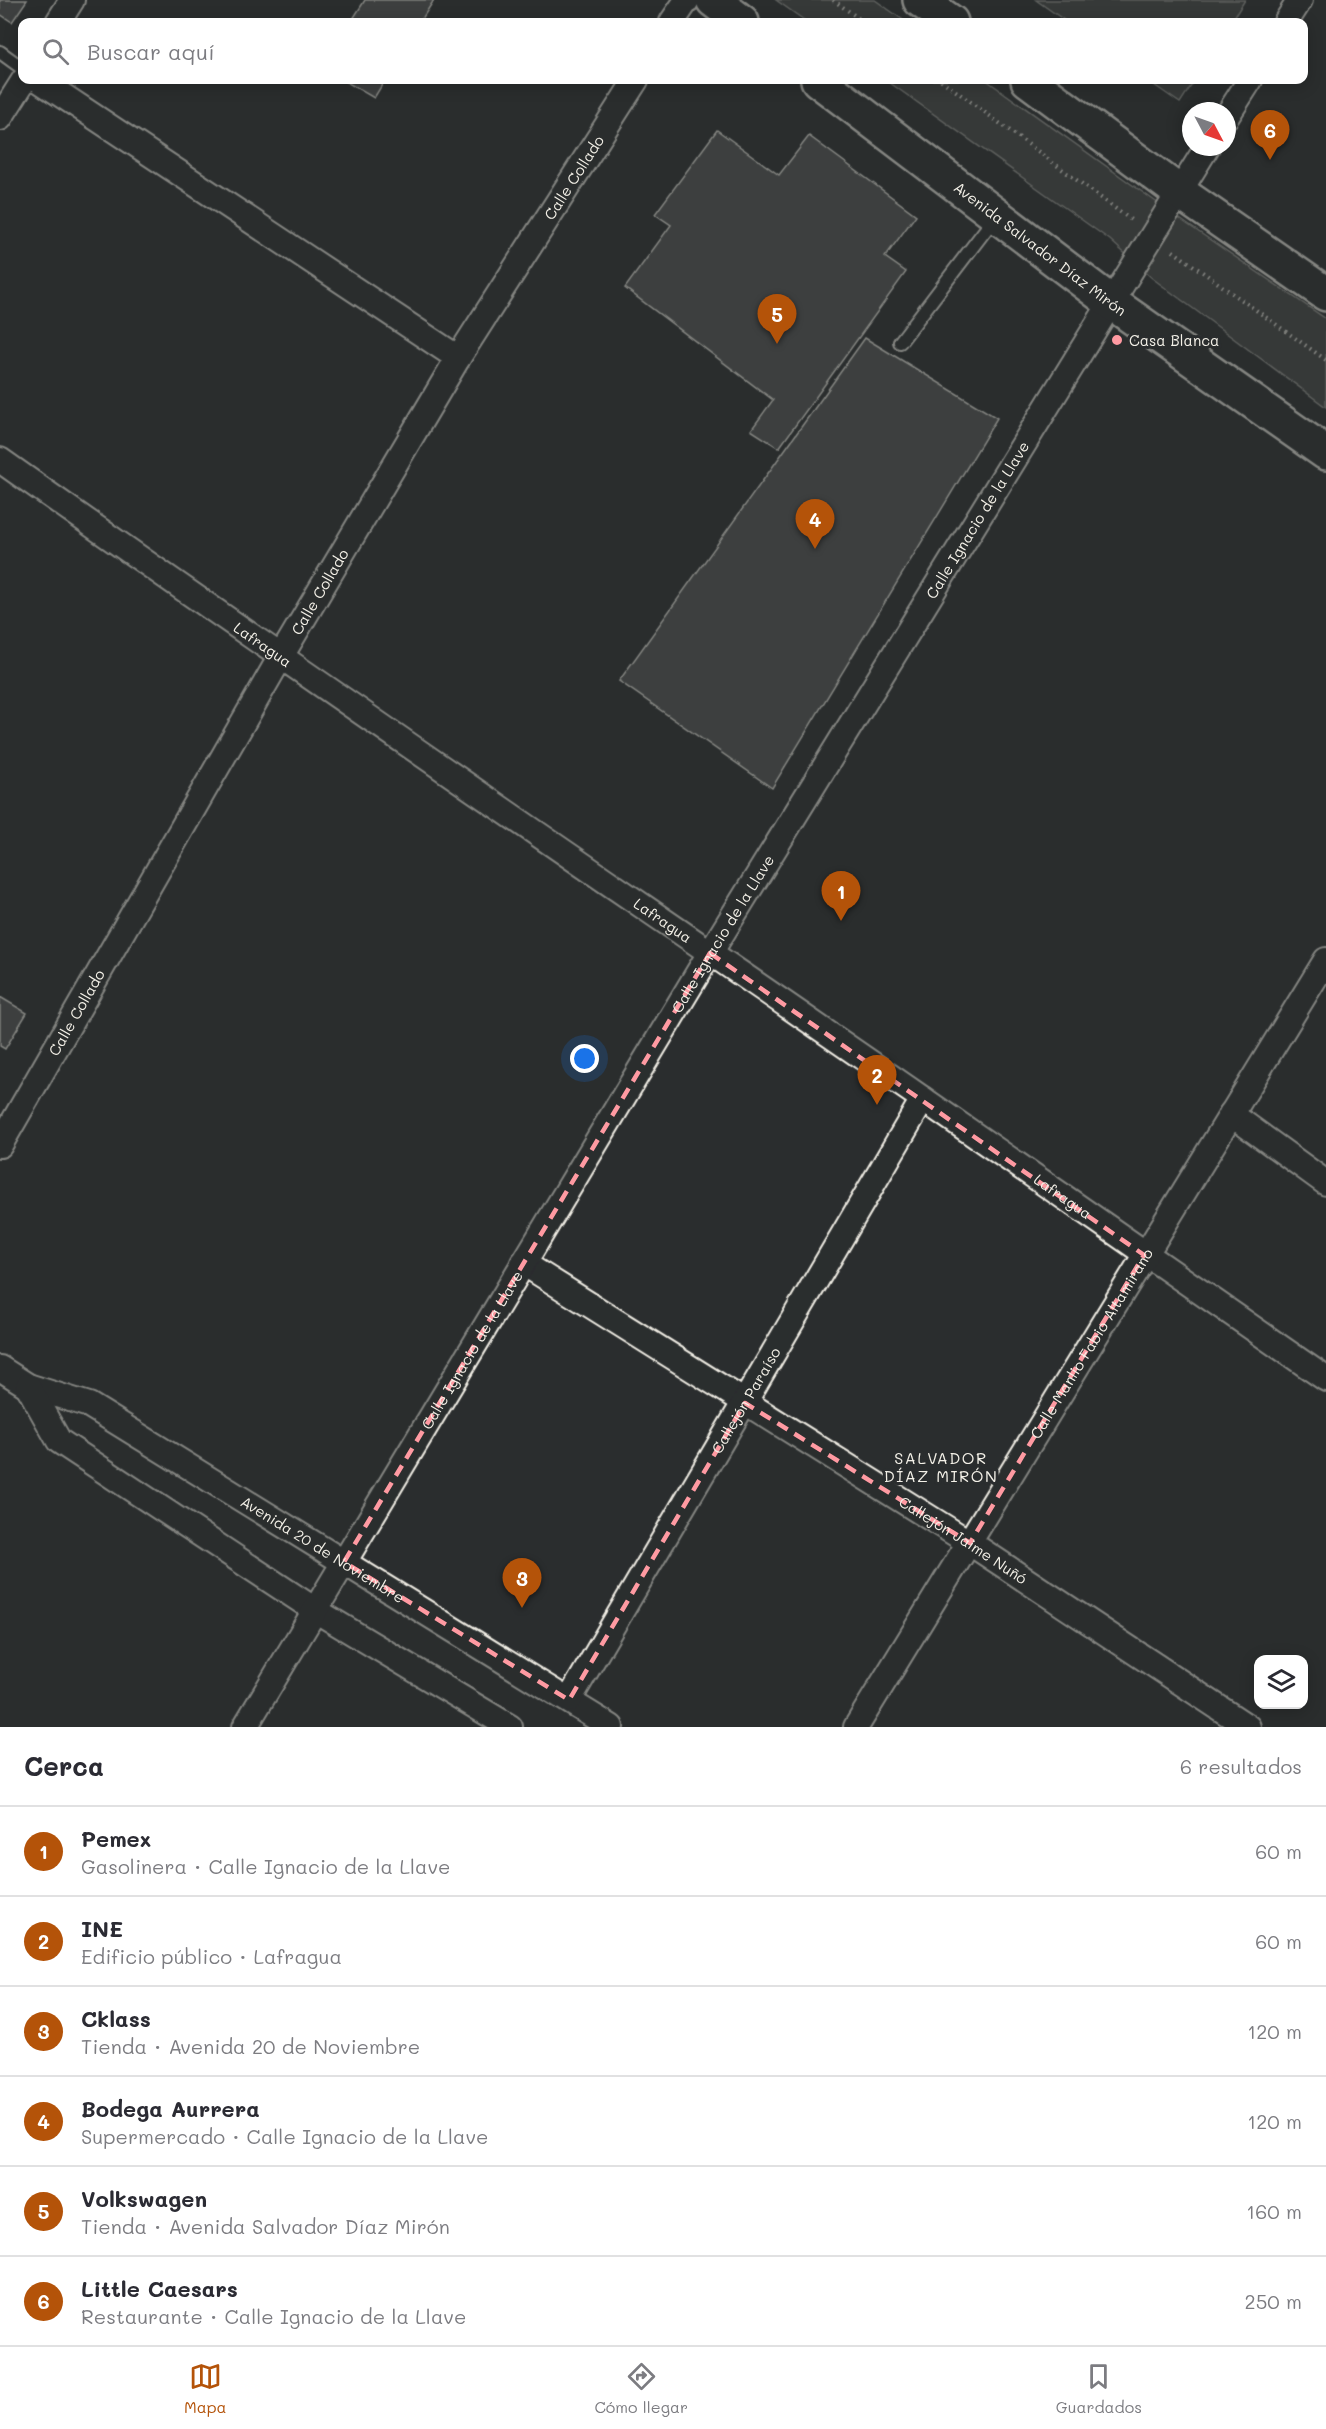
<!DOCTYPE html>
<html lang="es">
<head>
<meta charset="utf-8">
<style>
	:root { --surface:#fff; --page:#f7f7f7; --text:#2b2b33; --muted:#7c7c81; --line:#e1e1e2; --accent:#b45309 }
	body { margin:0; font-family:Mali,sans-serif; background:var(--page); color:var(--text) }
	.controls { position:absolute; right:18px; bottom:18px; display:grid; overflow:hidden; border-radius:12px; box-shadow:0 3px 15px #0003 }
	.controls button { width:54px; height:54px; display:grid; place-items:center; padding:0; border:0; border-bottom:2px solid var(--line); background:var(--surface); color:var(--text); font:30px sans-serif }
	.compass { position:absolute; left:1182px; top:102px; width:54px; height:54px; border-radius:50%; background:var(--surface); box-shadow:0 3px 15px #0003; rotate:131deg }
	.you { position:absolute; left:585px; top:1059px; width:21px; height:21px; margin:-15px; border:4px solid #fff; border-radius:50%; background:#1a73e8; box-shadow:0 0 0 9px #1a73e833 }
	.badge { display:grid; place-items:center; width:39px; height:39px; border-radius:50%; background:var(--accent); color:#fff; font-size:20px; font-weight:700 }
	.pin { position:absolute; translate:-50% -50px; filter:drop-shadow(0 2px 3px #0008) }
	.pin::after { content:''; position:absolute; top:32px; width:21px; height:18px; background:inherit; clip-path:polygon(0 0,100% 0,50% 100%) }
	.list { margin:0; padding:0; list-style:none }
	h2 { display:flex; justify-content:space-between; align-items:center; height:78px; margin:0; padding:0 24px; font-size:26px }
	h2 small { font-size:20px; font-weight:400; color:var(--muted) }
	.list li { display:grid; grid-template-columns:39px 1fr auto; gap:18px; align-items:center; box-sizing:border-box; height:90px; padding:0 24px; border-top:2px solid var(--line) }
	.list b { display:block; font-size:22px; white-space:nowrap }
	.list p { margin:0; font-size:20px; white-space:nowrap; color:var(--muted) }
	.list em { font-size:20px; font-style:normal; color:var(--muted) }
	.icon { flex:none; width:33px; height:33px; fill:none; stroke:currentColor; stroke-width:2; stroke-linecap:round; stroke-linejoin:round }
	.map { position:relative; flex:none; width:1326px; height:1727px; overflow:hidden }
	.search { position:absolute; background:var(--surface); box-shadow:0 3px 15px #0003; left:18px; right:18px; top:18px; height:66px; display:flex; align-items:center; gap:15px; box-sizing:border-box; padding:0 21px; border-radius:12px; color:var(--muted); font-size:22px }
	.sheet { height:618px; background:var(--surface) }
	nav { display:flex; justify-content:space-around; align-items:center; box-sizing:border-box; height:84px; border-top:2px solid var(--line); background:var(--surface); font-size:16px; color:var(--muted) }
	nav a { display:grid; justify-items:center; gap:3px }
	nav .on { color:var(--accent) }
	.map>svg:first-child { display:block }
	.green { fill:#444645; stroke:#9c9c96; stroke-width:1.5 }
	.building { fill:#555756; stroke:#f4f1e8; stroke-width:1.5 }
	.lines { fill:none; stroke-linecap:round; stroke-linejoin:round }
	.lane-casing { stroke:#f4f1e8; stroke-width:16 }
	.street-casing { stroke:#f4f1e8; stroke-width:28 }
	.secondary-casing { stroke:#f4f1e8; stroke-width:38 }
	.path { stroke:#f4f1e8; stroke-width:4; stroke-dasharray:1.5 4.5; stroke-linecap:butt }
	.lane { stroke:#2a2d2e; stroke-width:12 }
	.street { stroke:#2a2d2e; stroke-width:24 }
	.secondary { stroke:#2a2d2e; stroke-width:33 }
	.marked { fill:none; stroke:#ff9aa2; stroke-width:4.5; stroke-dasharray:12 8; stroke-linejoin:round }
	.poi-dot { fill:#ff9aa2; stroke:#2a2d2e; stroke-width:2 }
	.labels { text-anchor:middle; dominant-baseline:central; stroke-width:6; stroke-linejoin:round; paint-order:stroke }
	.street-label { font-size:15px; fill:#f4f1e8; stroke:#2a2d2e }
	.poi-label { font-size:15px; fill:#f4f1e8; stroke:#2a2d2e; text-anchor:start }
	.neighbourhood-label { font-size:16px; letter-spacing:1.5px; fill:#f4f1e8; stroke:#2a2d2e }
</style>
</head>
<body>
<div class="map">
<svg width="1326" height="1727" viewBox="0 0 1326 1727">
	<rect width="100%" height="100%" fill="#2a2d2e"/>
	<filter id="ink" filterUnits="userSpaceOnUse"><feTurbulence type="fractalNoise" baseFrequency=".0167" numOctaves="2"/><feDisplacementMap in="SourceGraphic" scale="12" xChannelSelector="R" yChannelSelector="G"/><feConvolveMatrix kernelMatrix="1 2 1 2 8 2 1 2 1" color-interpolation-filters="sRGB"/></filter>
	<g filter="url(#ink)">
		<!-- green -->
		<path class="green" d="M776,0H875L906,22H807Z
			M1036,0H1245L1231,22H1067Z
			M886,80H986L1187,224L1326,319V407L1152,278L1110,240Z
			M1147,80H1195L1180,103Z"/>
		<!-- building -->
		<path class="building" d="M0,0H27L12,22L0,14Z
			M365,0H434L420,22H351Z
			M343,80H385L374,98Z
			M717,130L779,175L809,136L916,215L885,257L906,272L779,448L751,430L773,400L625,288L671,225L655,214Z
			M865,338L997,418L772,788L619,681Z
			M0,997L27,1013L5,1049L0,1046Z"/>
		<g class="lines">
			<defs>
				<path id="lane" d="M0,52L22,68
					M900,342L996,216"/>
				<g id="street">
					<path d="M58,22L72,0"/>
					<path d="M672,22L687,0"/>
					<path d="M1286,22L1300,0"/>
					<path d="M39,80L458,358"/>
					<path d="M1227,116L1250,80"/>
					<path d="M0,118L24,80"/>
					<path id="s1" d="M0,460C305,676 613,885 920,1097C1056,1190 1190,1286 1326,1379"/>
					<path d="M1231,1114L1326,1183"/>
					<path id="s2" d="M0,1145L280,658L458,358L636,80"/>
					<path id="s3" d="M523,1263L970,1543L1248,1727"/>
					<path id="s4" d="M0,1368L28,1386L89,1405L611,1727"/>
					<path d="M28,1386L59,1441L315,1610L510,1727"/>
					<path id="s5" d="M569,1700L923,1099"/>
					<path id="s6" d="M245,1727L710,953L1207,147"/>
					<path id="s7" d="M856,1727L1326,960"/>
				</g>
				<g id="secondary">
					<path d="M713,0L742,22"/>
					<path d="M920,0L951,22"/>
					<path id="s8" d="M818,80L1112,303L1326,453"/>
					<path d="M1028,80L1179,192L1326,294"/>
				</g>
			</defs>
			<!-- lane casing -->
			<use href="#lane" class="lane-casing"/>
			<!-- street casing -->
			<use href="#street" class="street-casing"/>
			<!-- secondary casing -->
			<use href="#secondary" class="secondary-casing"/>
			<!-- path -->
			<path class="path" d="M833,0L864,22
				M941,80L1131,220
				M1173,251L1326,360"/>
			<!-- lane -->
			<use href="#lane" class="lane"/>
			<!-- street -->
			<use href="#street" class="street"/>
			<!-- secondary -->
			<use href="#secondary" class="secondary"/>
		</g>
	</g>
	<!-- marked area -->
	<path d="M0 0H1326V1727H0ZM710,953L1144,1255L970,1543L745,1403L569,1700L344,1562Z" fill="#2a2d2e" fill-opacity=".55" fill-rule="evenodd"/>
	<path class="marked" d="M710,953L1144,1255L970,1543L745,1403L569,1700L344,1562Z"/>
	<!-- markers -->
	<circle class="poi-dot" cx="1117" cy="340" r="6"/>
	<g class="labels">
		<!-- street labels -->
		<g class="street-label">
			<text stroke="none"><textPath href="#s2" startOffset="1125">Calle Collado</textPath></text>
			<text stroke="none"><textPath href="#s8" startOffset="279">Avenida Salvador Díaz Mirón</textPath></text>
			<text stroke="none"><textPath href="#s6" startOffset="1412">Calle Ignacio de la Llave</textPath></text>
			<text stroke="none"><textPath href="#s2" startOffset="639">Calle Collado</textPath></text>
			<text stroke="none"><textPath href="#s1" startOffset="321">Lafragua</textPath></text>
			<text stroke="none"><textPath href="#s1" startOffset="807">Lafragua</textPath></text>
			<text stroke="none"><textPath href="#s6" startOffset="926">Calle Ignacio de la Llave</textPath></text>
			<text stroke="none"><textPath href="#s2" startOffset="153">Calle Collado</textPath></text>
			<text stroke="none"><textPath href="#s1" startOffset="1293">Lafragua</textPath></text>
			<text stroke="none"><textPath href="#s7" startOffset="450">Calle Manlio Fabio Altamirano</textPath></text>
			<text stroke="none"><textPath href="#s6" startOffset="440">Calle Ignacio de la Llave</textPath></text>
			<text stroke="none"><textPath href="#s5" startOffset="348">Callejón Paraíso</textPath></text>
			<text stroke="none"><textPath href="#s3" startOffset="520">Callejón Jaime Nuñó</textPath></text>
			<text stroke="none"><textPath href="#s4" startOffset="372">Avenida 20 de Noviembre</textPath></text>
		</g>
		<!-- poi labels -->
		<g class="poi-label">
			<text x="1129" y="340">Casa Blanca</text>
		</g>
		<!-- neighbourhood labels -->
		<g class="neighbourhood-label">
			<text x="941" y="1457">SALVADOR<tspan x="941" dy="18">DÍAZ MIRÓN</tspan></text>
		</g>
	</g>
</svg>
<div class="controls">
<button><svg class="icon" aria-label="layers" viewBox="0 0 24 24"><path d="M12 4l9 5-9 5-9-5zM3 14l9 5 9-5"/></svg></button>
</div>
<svg class="compass" viewBox="-18 -18 36 36"><path d="M0-13l5 13h-10z" fill="#e53935"/><path d="M0 13l5-13h-10z" fill="#7c7c81"/></svg>
<div class="you"></div>
<div class="pin badge" style="left:841px;top:921px">1</div>
<div class="pin badge" style="left:877px;top:1105px">2</div>
<div class="pin badge" style="left:522px;top:1608px">3</div>
<div class="pin badge" style="left:815px;top:549px">4</div>
<div class="pin badge" style="left:777px;top:344px">5</div>
<div class="pin badge" style="left:1270px;top:160px">6</div>
<div class="search"><svg class="icon" aria-label="search" viewBox="0 0 24 24"><circle cx="10" cy="10" r="6"/><path d="M15 15l6 6"/></svg>Buscar aquí</div>
</div>
<section class="sheet">
<h2>Cerca<small>6 resultados</small></h2>
<ul class="list">
<li><span class="badge">1</span><div><b>Pemex</b><p>Gasolinera · Calle Ignacio de la Llave</p></div><em>60 m</em></li>
<li><span class="badge">2</span><div><b>INE</b><p>Edificio público · Lafragua</p></div><em>60 m</em></li>
<li><span class="badge">3</span><div><b>Cklass</b><p>Tienda · Avenida 20 de Noviembre</p></div><em>120 m</em></li>
<li><span class="badge">4</span><div><b>Bodega Aurrera</b><p>Supermercado · Calle Ignacio de la Llave</p></div><em>120 m</em></li>
<li><span class="badge">5</span><div><b>Volkswagen</b><p>Tienda · Avenida Salvador Díaz Mirón</p></div><em>160 m</em></li>
<li><span class="badge">6</span><div><b>Little Caesars</b><p>Restaurante · Calle Ignacio de la Llave</p></div><em>250 m</em></li>
</ul>
</section>
<nav>
<a class="on"><svg class="icon" aria-label="map" viewBox="0 0 24 24"><path d="M3 6l6-2 6 2 6-2v14l-6 2-6-2-6 2zM9 4v14M15 6v14"/></svg>Mapa</a>
<a><svg class="icon" aria-label="directions" viewBox="0 0 24 24"><path d="M12 3l9 9-9 9-9-9zM9 14v-3h6M13 9l2 2-2 2"/></svg>Cómo llegar</a>
<a><svg class="icon" aria-label="saved" viewBox="0 0 24 24"><path d="M7 4h10v16l-5-4-5 4z"/></svg>Guardados</a>
</nav>
</body>
</html>
